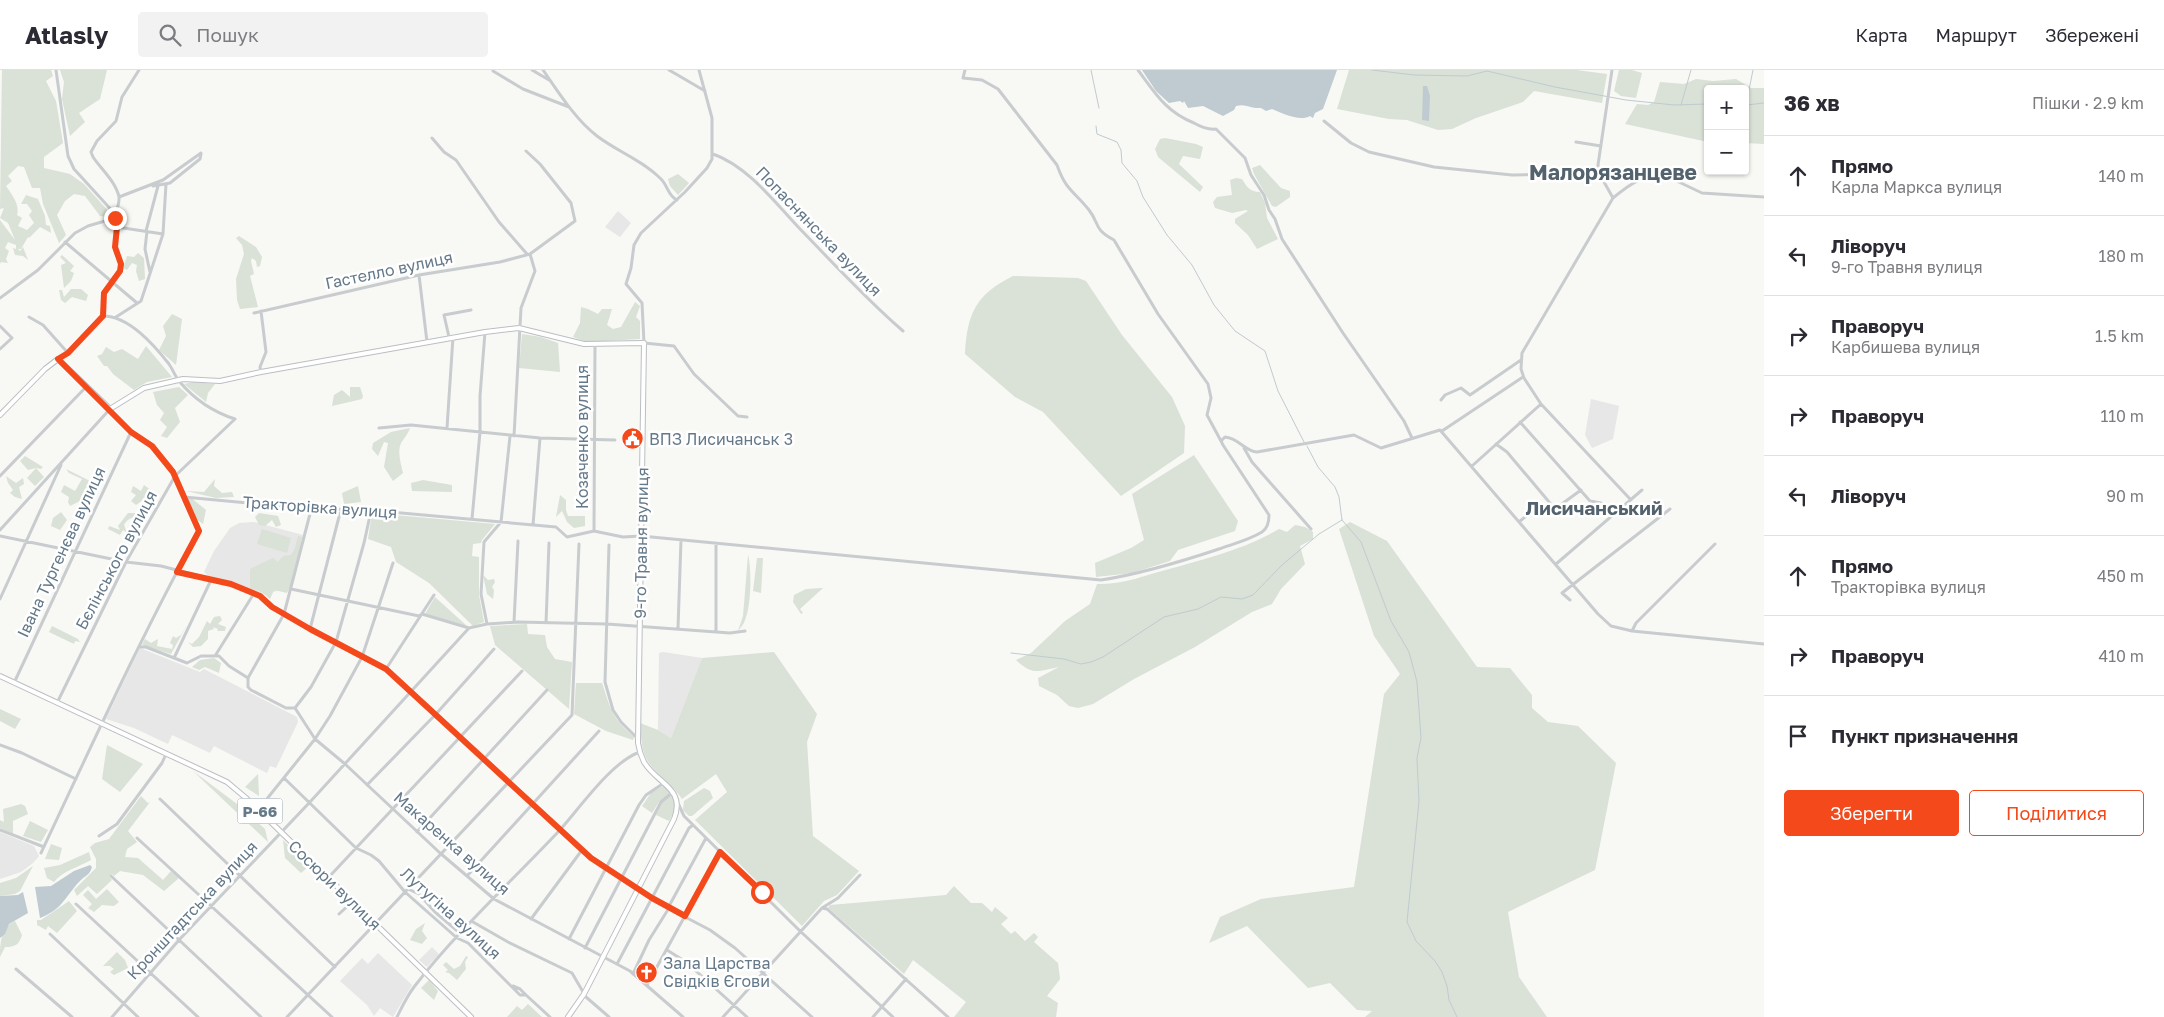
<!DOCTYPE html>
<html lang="uk">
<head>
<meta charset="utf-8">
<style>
	:root { --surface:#fff; --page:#f2f2f3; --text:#2b2b33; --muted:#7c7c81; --line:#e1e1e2; --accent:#f3491b }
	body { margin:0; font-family:"Golos Text",sans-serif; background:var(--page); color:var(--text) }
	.controls { position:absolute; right:15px; top:15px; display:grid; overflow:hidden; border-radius:5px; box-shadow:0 1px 4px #0004 }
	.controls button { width:45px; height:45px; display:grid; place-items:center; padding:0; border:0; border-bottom:1px solid var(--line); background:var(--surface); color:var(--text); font:25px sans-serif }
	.stop { position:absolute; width:15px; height:15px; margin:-11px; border:4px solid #f3491b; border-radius:50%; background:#fff }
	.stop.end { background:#f3491b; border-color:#fff; box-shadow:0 1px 5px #0008 }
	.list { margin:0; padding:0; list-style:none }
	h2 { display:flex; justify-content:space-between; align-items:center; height:65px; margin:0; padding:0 20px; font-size:21px }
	h2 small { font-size:16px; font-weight:400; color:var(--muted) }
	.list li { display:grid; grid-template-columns:32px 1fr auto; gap:15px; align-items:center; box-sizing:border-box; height:80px; padding:0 20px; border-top:1px solid var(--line) }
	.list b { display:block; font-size:19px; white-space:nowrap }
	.list p { margin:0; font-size:16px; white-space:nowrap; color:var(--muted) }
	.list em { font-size:16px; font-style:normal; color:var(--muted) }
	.actions { display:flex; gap:10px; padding:15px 20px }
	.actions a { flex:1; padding:11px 0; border:1px solid var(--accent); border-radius:5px; text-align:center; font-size:18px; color:var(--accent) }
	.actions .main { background:var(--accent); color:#fff }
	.icon { flex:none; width:28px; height:28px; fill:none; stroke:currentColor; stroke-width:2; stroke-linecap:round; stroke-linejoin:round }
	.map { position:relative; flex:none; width:1764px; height:947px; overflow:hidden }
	header { display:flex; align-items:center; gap:30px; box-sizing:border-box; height:70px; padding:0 25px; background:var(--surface); border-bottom:1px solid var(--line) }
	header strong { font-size:24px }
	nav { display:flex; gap:28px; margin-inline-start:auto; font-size:18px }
	.search { width:350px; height:45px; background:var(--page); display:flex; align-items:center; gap:12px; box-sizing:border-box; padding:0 18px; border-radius:5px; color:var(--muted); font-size:19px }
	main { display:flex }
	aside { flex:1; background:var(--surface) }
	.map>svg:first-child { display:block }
	.built { fill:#e6e7e6 }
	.green { fill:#dae1d6 }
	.water { fill:#bfcbd0 }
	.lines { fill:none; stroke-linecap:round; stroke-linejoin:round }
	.stream { stroke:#bfcbd0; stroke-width:1 }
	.major-casing { stroke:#bbbfc3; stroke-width:6 }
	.minor { stroke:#c8cccf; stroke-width:3 }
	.major { stroke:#fff; stroke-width:4 }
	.route { stroke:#f3491b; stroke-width:6 }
	.labels { text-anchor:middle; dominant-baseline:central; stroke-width:5; stroke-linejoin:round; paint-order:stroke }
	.shield { fill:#fff; stroke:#92a1ac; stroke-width:1 }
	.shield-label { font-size:15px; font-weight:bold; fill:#647989 }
	.street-label { font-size:16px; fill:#647989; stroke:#fff }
	.poi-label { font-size:16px; fill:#647989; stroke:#fff; text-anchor:start }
	.quarter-label { font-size:19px; font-weight:bold; fill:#53626d; stroke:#fff }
	.district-label { font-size:21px; font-weight:bold; fill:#53626d; stroke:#fff }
</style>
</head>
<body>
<header>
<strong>Atlasly</strong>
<div class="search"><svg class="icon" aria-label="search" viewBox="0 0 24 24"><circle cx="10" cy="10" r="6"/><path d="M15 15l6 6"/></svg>Пошук</div>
<nav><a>Карта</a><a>Маршрут</a><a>Збережені</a></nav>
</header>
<main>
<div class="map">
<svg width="1764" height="947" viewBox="0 0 1764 947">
	<rect width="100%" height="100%" fill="#f8f8f5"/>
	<!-- built -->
	<path class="built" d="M618,141L631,153L620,167L605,157Z
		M1591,329L1619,336L1613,369L1592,378L1585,365Z
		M254,452L303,465L291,516L265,525L234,512L208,506L204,502L214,481L230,458L239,453Z
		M140,578L200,602L204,599L297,647L298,652L276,698L270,696L267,703L214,676L210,683L172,665L168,674L134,658L106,649Z
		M663,582L702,588L671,668L658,660L659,583Z
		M0,762L34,776L39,786L33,793L21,802L0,809Z
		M432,877L439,884L427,897L419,890Z
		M378,883L412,915L393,947L380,938L374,946L367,935L340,911L362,888L368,894Z"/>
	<!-- green -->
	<path class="green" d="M2,0H51L53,6L46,11L56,31L63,73L44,87V98L70,104L84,114L110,143L108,147L100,146L85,126L74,124L65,131L57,145L66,165L59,173L43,134L40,118H32L24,97L18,96L8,106L12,111L6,116C12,125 20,134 17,145L22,148L18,156L27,160L34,153L29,145L32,141L27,134H21L26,125L38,129L45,146L46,155L50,156L51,163L40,157L29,168L28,167L21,179H18L20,181L23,177L28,190L23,186L15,185L13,178L16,179V175L8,172L5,178L9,181L6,189L8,193L1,192L0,194V150L15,170L8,153L0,148L4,138L0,139Z
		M60,0H107L100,29L79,43L85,52L70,66L62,29L64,12Z
		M1349,0H1576L1607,4L1602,33L1534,21L1523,32L1476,48L1452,59L1438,60L1407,50L1389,49L1337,39Z
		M1619,0H1632L1642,3L1636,28L1621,26L1614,21Z
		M1696,9L1713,11L1736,9L1751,18H1764V74L1745,73V19H1708V72L1625,54L1637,34L1648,35L1654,32L1660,12L1684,14Z
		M1165,68L1196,74L1203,77L1200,89L1183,86L1179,94L1203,117L1200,122L1158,87L1155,79L1160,69Z
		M1260,95L1281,118L1290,121V127L1276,137L1272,136L1254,104L1252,98Z
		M678,104L689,113L678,125L670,116L668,109Z
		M1236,108L1242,109C1247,117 1250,122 1260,122L1265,133L1267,148L1278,169L1257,179L1248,165L1235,153V149L1248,141L1246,140L1232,143L1215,138L1213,132L1217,127L1232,125L1230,110Z
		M239,166L256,177L262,187L260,196L257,197L256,191L252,188L251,191L254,204L250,206L258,237L240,239L237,230L236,209L244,184L242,175L236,168Z
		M138,183L144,188L145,209L139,211L136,201L137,195L132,193L127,200L123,198L127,186L134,187Z
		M62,185L74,196L70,201L74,203L71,211L64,218L61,195L66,193L60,187Z
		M1013,206L1078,208L1086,211L1122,265L1172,327L1185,356L1184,383L1121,426L1043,342L1015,327L965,284C967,244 976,224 1013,206Z
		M71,219H81L88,225L86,231L72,227L65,233L61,230L59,220H62L64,227Z
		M635,232L640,236L636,247L640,251V269L586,272L573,267L580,253L581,237L588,239L598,244L602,239H612L607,255L613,259L621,257Z
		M172,244L182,249L176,295L159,280L166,266L163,256Z
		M522,264L541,267L558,273L560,302L519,298Z
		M146,276L172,307L147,312L134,320L113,304L107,296H104L97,286L102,284L106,277L114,282L122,279L138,289Z
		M193,312L215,314L208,323L206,332L184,314Z
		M179,317L188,325L175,338L180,352L167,368L161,366L167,357L160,350L164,343L157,335L153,322Z
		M350,317H360L363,326L362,329L332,336L334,325L342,320L350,327Z
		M410,358C408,364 404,368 401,373C397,382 401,394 403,403L393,411L384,397L388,373L384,372L378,386L372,379L373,373L391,362Z
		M1194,385L1238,451L1235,461L1178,480L1170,491L1132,503L1096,507L1095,493L1131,478L1144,470L1132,424Z
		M25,386L43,397L41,399L36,398L44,407L35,416L27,408L36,398L28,400L20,391Z
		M66,399L94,413L88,426L93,430L89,436L80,431L70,436L68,432L69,427L61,422L64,415L75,421L82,409L69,403Z
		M6,406L16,413L23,408L24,414L19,417L22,429L15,427L10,423L13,420L8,413Z
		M215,409L214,416L222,423L232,422L234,427L216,428L186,421L204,422Z
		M423,410L452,415V422L412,421L411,413Z
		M144,415L152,421L150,426L152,429L146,433L143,430L136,435L131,431L136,425L131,422L133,416L141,421Z
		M358,416L361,432L344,434L342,423Z
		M560,425L566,430V440L568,446H585V456L574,458L567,452L562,441L556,447Z
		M190,427L206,440L203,454L196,449L186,430Z
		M61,442L67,450L60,460L51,456L53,448Z
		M128,443H142L140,447C133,446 127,449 124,455L127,463L123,460L120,465L108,459L109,456L120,460L118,456Z
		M259,443L278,446L281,455L276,457L272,450L265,456L259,455L255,447Z
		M372,443L495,454L482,470L481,473L473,474L472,486L479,487V525L484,552L473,556L429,513L396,492L391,477L368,469Z
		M1350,452L1387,471L1477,597L1510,598L1532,625V638L1548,652L1578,656L1616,693L1595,800L1508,842L1519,907L1547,947H1365L1372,941L1357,940L1330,913L1308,918L1247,856L1209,873L1220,847L1261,829L1354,817L1384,624L1400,604L1374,566L1339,459Z
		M1295,455L1305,457L1313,462V469L1300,476L1305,494L1281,519L1272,534L1252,542L1195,577L1134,609L1093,634L1078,638L1069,636L1057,625L1039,616L1038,608L1059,597C1038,601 1033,606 1016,590L1031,583L1065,551L1090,534L1097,514C1123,514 1137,508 1162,501C1201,490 1244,480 1279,459L1287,462Z
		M262,459L291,468L287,483L257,474Z
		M298,466L302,467L291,515L287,523L274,520L270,529L262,522L250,518V499L273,488L278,492L283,486L291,485L295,478Z
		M748,485C752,499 751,537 745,550C744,554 741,557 738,561L743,546Z
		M757,488H763L761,523L753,521Z
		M483,505L488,510L494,509L495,512L492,517L494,520L493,529L487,524Z
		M823,518L800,539L803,543L801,544L793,532L794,525L806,519Z
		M435,527L467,556L425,544Z
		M220,546L222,550L218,554L226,557L225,561H217L218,559L213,557L214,559L208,561V569L201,576L193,577L188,572L192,574L199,567L207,551L210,554L214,547Z
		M527,554L528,564L545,565L547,577L555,589L572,592L569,639L495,575L490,556Z
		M187,555L171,584L142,575L145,569L151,573L158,569L157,576L172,579L173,575L170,573L173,566L176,568L181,565Z
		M52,556L78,569L80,572L75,571L74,574L49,562Z
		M774,582L817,644L807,672L813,766L859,801L837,825L824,831L802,856L695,750L727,722L716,704L682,729C673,715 652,701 646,688C641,677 641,664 640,653L658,660L671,668L702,588Z
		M214,588L221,593L219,603L205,597L199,600L192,597L200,590Z
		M576,613H602C611,640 612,648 634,667L633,670L606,661L574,644Z
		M0,639L21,649L15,659L0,651Z
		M107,675L143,694L120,722L102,709Z
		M193,701L241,737L265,759L268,772Z
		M258,704L259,726L245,717Z
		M663,716L670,723L659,732L652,743L642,736L651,723Z
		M704,718L710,721L713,728L692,746H689L683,740L684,731Z
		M671,724C677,735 675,741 669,751L656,745L662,732Z
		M141,726L148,733L150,732L128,761L137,772L127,779L125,787L138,788L163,810L171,801L179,808L164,821L143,805L120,801L114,806L112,804L109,806L112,810L97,824L88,816L77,826L74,820L96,798V789L90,777L95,773L109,769Z
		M21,734L25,736L28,744L13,751V764L0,758V750L4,752L3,739Z
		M30,751L48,760L41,772L23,766Z
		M283,770L309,796L301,803L285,788Z
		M51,774L62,778L59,790L45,789Z
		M89,782L91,790C79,797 62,801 54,812L47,808L44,798L60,795Z
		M33,796L20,821L15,824L0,826V813L16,808Z
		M954,816L971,833H982L992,842L995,837L1008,848L1001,854L1011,864L1015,861L1025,871L1034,863L1038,867L1034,872L1058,893L1060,909L1047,926L1058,933L1056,947H954L966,932L913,890L904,904L828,838L830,835L946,825Z
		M107,819L119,832L114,836L102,835L94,842L88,838L92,834L83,825L88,820L96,829Z
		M69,831L77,841L57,863L48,856L46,860L37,855V850H41Z
		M15,851L22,865C19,875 15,877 5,877L0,887C0,873 1,857 15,851Z
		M425,853L422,861L427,868L422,874L410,870L416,859Z
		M117,882L125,890L128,898L114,905L110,902L114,899L110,896H103Z
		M466,886L468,887L465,892L466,899L457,910L449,903L445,902L448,900L443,895L446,892L454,899L460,896Z
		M429,910L438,921L434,930L421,918Z
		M528,934L542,947H507L517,936L522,940Z"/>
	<!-- water -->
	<path class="water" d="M1142,0H1337L1323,39L1315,43L1313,48L1310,46C1300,52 1282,43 1272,39L1266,41L1261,38C1251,39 1246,33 1236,36L1234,40L1223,46L1203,36L1188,38L1184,31L1183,33L1180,31L1169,33L1156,21Z
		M1423,16H1427L1430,26L1429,51L1422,50Z
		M90,795L92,797C90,804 87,805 82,809C66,824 64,839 40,848L35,817L51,816L74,801Z
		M23,822L28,843L9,854L5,864L0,868V826L18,825Z"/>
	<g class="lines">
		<!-- stream -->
		<path class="stream" d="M1091,0L1099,38
			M1372,0L1414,5L1467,6L1487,1L1555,17L1626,30L1674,35L1708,34
			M1681,35L1691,0
			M1746,35L1753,0
			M1747,35L1764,33
			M1096,56L1097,64L1117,72L1121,80L1122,93L1137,111L1143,127L1167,165L1192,195L1214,235L1235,261L1265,281L1278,321L1304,372
			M1307,376L1318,397L1335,417L1339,427L1342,450L1361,472L1391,551L1409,582L1417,612L1421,668L1417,688L1419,731L1407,852L1416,871L1435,891L1442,902L1447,916L1449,930L1457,947
			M1011,583L1064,589L1081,594L1091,592L1103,587L1164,547L1198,539L1221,527L1242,529L1253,525L1282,495L1319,464L1342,450"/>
		<defs>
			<path id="major" d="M0,345L45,299L58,289L110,339L144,318L183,309L220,311L261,302L485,262L519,258L584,274L644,273L638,673C639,679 641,686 644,692C657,714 686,718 674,749L584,924L568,947
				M0,606L227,712L246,728L471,947"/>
		</defs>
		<!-- major casing -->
		<use href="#major" class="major-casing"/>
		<!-- minor -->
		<path class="minor" d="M56,0L68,86L74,99L116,145
			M532,0L549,10
			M543,0C559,23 575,49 597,66C618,82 642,90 661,109C668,116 668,126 677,130
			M669,0L705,21
			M699,0L712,48V89L707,98L685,122L641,163L634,175L631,198L626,214L642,233L644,273L674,276L694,304L738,346L747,347
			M965,0L963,8L982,10L998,19L1057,95C1066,121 1074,121 1089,140C1100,154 1093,159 1114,170L1158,244L1208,314L1211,328L1207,345L1221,371
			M1138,0C1155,23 1166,42 1194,53C1201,57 1208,60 1216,59L1245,88L1251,105L1264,125L1269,140L1275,149L1282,169L1343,263L1404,351L1412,368
			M1612,0L1598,95L1599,103L1613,128
			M493,1L523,19L569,37
			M1324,51L1351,73L1369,82L1434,97L1512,105L1599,103
			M432,68L444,82L456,90L499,152L527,184
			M1576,72L1601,76
			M713,84C748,96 777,135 802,161C835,195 867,230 903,261
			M153,116L170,113L200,89L201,84
			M119,127L163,110L201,83
			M117,157L163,164
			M146,161L158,116
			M147,161L145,179L150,202
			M65,172L137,233
			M419,205L427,272
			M0,228L38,200L75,163L88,156L115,148
			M254,243L419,205L500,192L530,184L575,151L571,133L540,94L526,81
			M103,246V223L120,201L121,194L115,177L117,157C111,149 120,137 119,127C116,112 101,99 93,87L91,82L97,71L116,51L122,27L139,0
			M29,247L43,255L68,283
			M116,247L141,231L163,164L166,114
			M0,256L12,268L0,279
			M449,267L444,245L471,240
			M261,302L260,297L266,282L261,241
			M1441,330L1445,325L1461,318L1470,325L1521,290
			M1520,352L1590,431L1601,433L1614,445
			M379,358L411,355L540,368L615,370
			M447,358L453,267
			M1442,361L1523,307
			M514,366L521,238L535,201L530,184
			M1496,374L1507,382L1555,439
			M1244,378L1252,392L1311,459
			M1472,396L1541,334
			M0,406L86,317
			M1631,430L1541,334L1524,308L1521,299L1522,283L1613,128C1626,117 1645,103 1662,104L1702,123L1764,127
			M472,449L480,362V326L485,262
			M1519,452L1538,436L1555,439L1581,420
			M533,455L540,368
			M0,460L110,339L131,362L152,376L173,402L184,427L289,437L379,441L556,457L567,467L594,461L623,467L641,466L1101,510C1141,504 1180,492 1219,479C1233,474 1249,470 1262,462C1268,458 1269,452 1269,445L1223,375L1221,371L1225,367C1239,368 1244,381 1257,382L1354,365L1381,378L1440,360L1598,544L1611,556L1632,561L1764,574
			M594,461L595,274
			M0,466L126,492L161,496L231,514L260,526L272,537L310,559L386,599L591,788L668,838L710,860L735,878L812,947
			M716,473V561
			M609,475L605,612L613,640L621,652L638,669
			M1556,494L1642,420
			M291,519L419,546L422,544L469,558
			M0,529L61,395
			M1570,530L1562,523L1670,439
			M514,552L518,471
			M546,553L549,473
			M487,554L518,552L607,554L730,563L745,561
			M678,558L681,470
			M310,559L340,443
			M1632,561L1636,553L1715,474
			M139,577H146L187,593L201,586H219L229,596L248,608V617L251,620L286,638H295
			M215,586L253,525
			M174,588L211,510
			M386,599L434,525
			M248,608L284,544L311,440L308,438
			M14,613L131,362
			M57,633L126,492L175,406L235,349C213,342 194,329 179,311C175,306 173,300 169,294C154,275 129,246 103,246L68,283L58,289
			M295,638L315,669L345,694L440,783L494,829L630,901L683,947
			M295,638L311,617L336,572L364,473L371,441
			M0,675L22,683L76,709
			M284,708L356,778L371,785L379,791L405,822L457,868L468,873L520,925H526L550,947
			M367,715L436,644L494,579
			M160,729L335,897
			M678,733L684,746L800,861L893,947
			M258,740L315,669L330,646L362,587L393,493
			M0,760L44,777
			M417,762L547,620
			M99,766L117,754L162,693L166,684
			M137,768L332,947
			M41,783C92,675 141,566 199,461L184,427
			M111,806L261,947
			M467,806L599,661
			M328,808L522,601
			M408,819L419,824L435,842L461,864
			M76,834L198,947
			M668,838L706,768
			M822,838L827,839L948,947
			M339,844L352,832
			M531,849L582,780
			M473,852L508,872L572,903L586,927L609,947
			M50,864L138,947
			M569,869L639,735L646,725L664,713
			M585,878L661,732L673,722
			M667,880L686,892L747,947
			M617,894L689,758L693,755
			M16,899L72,947
			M633,904L649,870L669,838
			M647,915L720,782
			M513,916L520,919L526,925
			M112,947L179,870L310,732L469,558L487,554L481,524L484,472L501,452L510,366
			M287,947L572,645L579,474
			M397,947C402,937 407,926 414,917C457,861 511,812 559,761C579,739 612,691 640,682
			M723,947L822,838L838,828L860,805
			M873,947L906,909"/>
		<!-- major -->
		<use href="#major" class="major"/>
	</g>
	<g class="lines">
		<!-- route -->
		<path class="route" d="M115,148L117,157L115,177L121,194L120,201L104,223L103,246L68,283L58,289L131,362L152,376L173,402L199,461L177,502L231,514L260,526L272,537L310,559L386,599L591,788L652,828L685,846L720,782L762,822"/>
	</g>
	<!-- icons -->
	<defs>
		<symbol id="civic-disc" viewBox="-11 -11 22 22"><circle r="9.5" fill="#f3491b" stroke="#fff"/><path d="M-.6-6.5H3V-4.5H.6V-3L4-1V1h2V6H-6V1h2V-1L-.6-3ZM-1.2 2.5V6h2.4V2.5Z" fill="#fff"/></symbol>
		<symbol id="church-disc" viewBox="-11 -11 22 22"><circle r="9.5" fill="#f3491b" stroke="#fff"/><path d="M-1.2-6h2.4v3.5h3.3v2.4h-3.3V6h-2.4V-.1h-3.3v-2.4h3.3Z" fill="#fff"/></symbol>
	</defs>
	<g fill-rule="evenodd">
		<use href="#civic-disc" x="620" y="356" width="25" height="25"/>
		<use href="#church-disc" x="634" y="890" width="25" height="25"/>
	</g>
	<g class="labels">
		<!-- shield labels -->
		<rect class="shield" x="237.5" y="728.5" width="45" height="25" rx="4"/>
		<g class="shield-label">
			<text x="260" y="741">Р-66</text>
		</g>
		<!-- street labels -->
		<g class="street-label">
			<text transform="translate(819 161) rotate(46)">Попаснянська вулиця</text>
			<text transform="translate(389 200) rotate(-12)">Гастелло вулиця</text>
			<text transform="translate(582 367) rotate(-90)">Козаченко вулиця</text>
			<text transform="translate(320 437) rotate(4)">Тракторівка вулиця</text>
			<text transform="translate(641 473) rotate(-89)">9-го Травня вулиця</text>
			<text transform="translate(61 482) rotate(-65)">Івана Тургенєва вулиця</text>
			<text transform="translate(116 490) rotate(-62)">Бєлінського вулиця</text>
			<text transform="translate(452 773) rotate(41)">Макаренка вулиця</text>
			<text transform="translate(335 815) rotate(44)">Сосюри вулиця</text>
			<text transform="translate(192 840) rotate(-47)">Кронштадтська вулиця</text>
			<text transform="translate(451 843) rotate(42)">Лутугіна вулиця</text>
		</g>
		<!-- poi labels -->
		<g class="poi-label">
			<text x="649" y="369">ВПЗ Лисичанськ 3</text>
			<text x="663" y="893">Зала Царства<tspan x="663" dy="18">Свідків Єгови</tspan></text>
		</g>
		<!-- quarter labels -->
		<g class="quarter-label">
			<text x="1594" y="437">Лисичанський</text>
		</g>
		<!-- district labels -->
		<g class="district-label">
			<text x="1613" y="102">Малорязанцеве</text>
		</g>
	</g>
</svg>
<div class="controls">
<button>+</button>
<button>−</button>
</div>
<div class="stop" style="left:762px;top:822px"></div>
<div class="stop end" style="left:115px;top:148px"></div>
</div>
<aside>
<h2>36 хв<small>Пішки · 2.9 km</small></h2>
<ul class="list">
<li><svg class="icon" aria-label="ahead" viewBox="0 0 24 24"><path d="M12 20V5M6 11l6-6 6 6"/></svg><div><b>Прямо</b><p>Карла Маркса вулиця</p></div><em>140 m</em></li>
<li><svg class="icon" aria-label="left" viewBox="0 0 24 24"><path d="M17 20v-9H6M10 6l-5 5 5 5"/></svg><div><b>Ліворуч</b><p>9-го Травня вулиця</p></div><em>180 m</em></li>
<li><svg class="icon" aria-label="right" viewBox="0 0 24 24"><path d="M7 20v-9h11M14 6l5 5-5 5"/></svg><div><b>Праворуч</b><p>Карбишева вулиця</p></div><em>1.5 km</em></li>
<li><svg class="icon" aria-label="right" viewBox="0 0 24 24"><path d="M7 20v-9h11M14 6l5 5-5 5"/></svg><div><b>Праворуч</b></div><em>110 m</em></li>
<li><svg class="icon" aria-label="left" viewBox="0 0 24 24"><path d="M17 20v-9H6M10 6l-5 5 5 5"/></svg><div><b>Ліворуч</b></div><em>90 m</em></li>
<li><svg class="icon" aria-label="ahead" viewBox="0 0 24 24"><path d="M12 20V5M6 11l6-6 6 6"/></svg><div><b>Прямо</b><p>Тракторівка вулиця</p></div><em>450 m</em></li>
<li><svg class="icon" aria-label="right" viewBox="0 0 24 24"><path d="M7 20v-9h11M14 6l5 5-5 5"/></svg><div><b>Праворуч</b></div><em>410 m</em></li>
<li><svg class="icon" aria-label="arrive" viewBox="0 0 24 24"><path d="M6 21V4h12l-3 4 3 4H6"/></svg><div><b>Пункт призначення</b></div></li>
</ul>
<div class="actions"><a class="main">Зберегти</a><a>Поділитися</a></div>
</aside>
</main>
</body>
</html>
